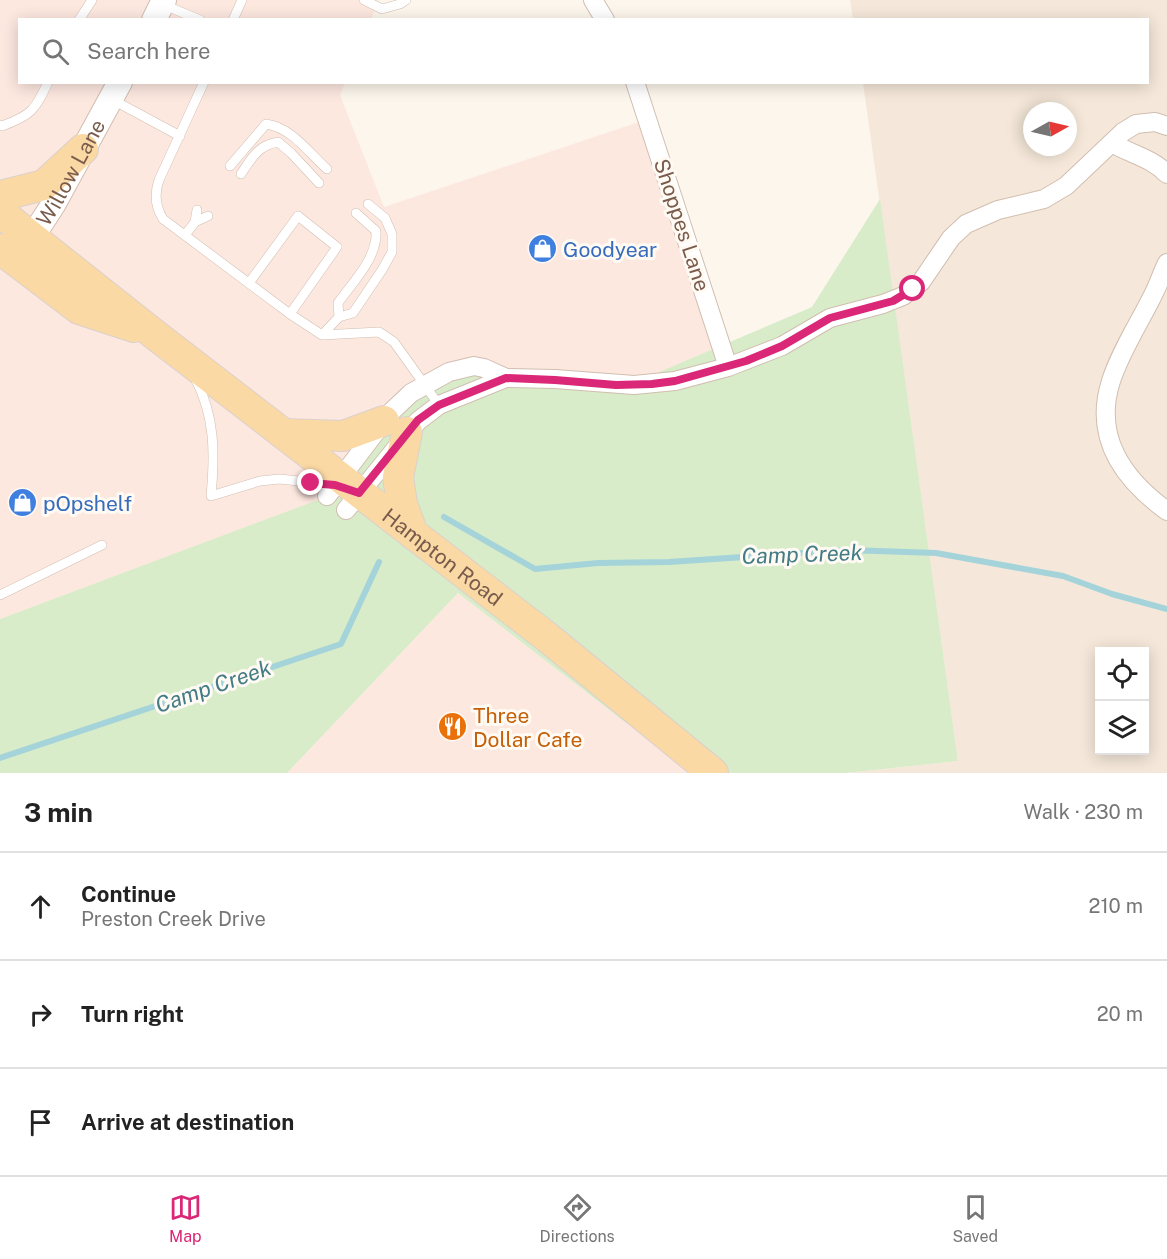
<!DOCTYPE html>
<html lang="en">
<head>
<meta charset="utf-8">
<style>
	:root { --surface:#fff; --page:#f6f6f6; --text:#222; --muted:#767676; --line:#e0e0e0; --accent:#db2777 }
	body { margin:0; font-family:"Public Sans",sans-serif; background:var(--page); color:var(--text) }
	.controls { position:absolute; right:18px; bottom:18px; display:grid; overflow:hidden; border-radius:0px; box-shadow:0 3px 15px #0003 }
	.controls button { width:54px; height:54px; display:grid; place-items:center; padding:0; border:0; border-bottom:2px solid var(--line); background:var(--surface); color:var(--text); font:30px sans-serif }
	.compass { position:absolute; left:1023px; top:102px; width:54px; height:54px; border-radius:50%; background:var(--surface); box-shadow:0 3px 15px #0003; rotate:82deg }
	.stop { position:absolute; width:18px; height:18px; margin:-14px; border:4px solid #db2777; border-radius:50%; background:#fff }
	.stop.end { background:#db2777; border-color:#fff; box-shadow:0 2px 6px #0008 }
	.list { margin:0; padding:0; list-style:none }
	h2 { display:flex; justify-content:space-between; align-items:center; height:78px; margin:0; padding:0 24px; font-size:26px }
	h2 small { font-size:20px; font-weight:400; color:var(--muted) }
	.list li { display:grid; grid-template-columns:39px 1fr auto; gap:18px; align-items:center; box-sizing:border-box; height:108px; padding:0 24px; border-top:2px solid var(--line) }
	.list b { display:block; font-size:22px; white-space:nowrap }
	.list p { margin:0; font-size:20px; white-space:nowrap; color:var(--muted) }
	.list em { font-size:20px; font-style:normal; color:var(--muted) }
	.icon { flex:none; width:33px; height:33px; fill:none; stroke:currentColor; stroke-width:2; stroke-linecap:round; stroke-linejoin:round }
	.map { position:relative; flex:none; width:1167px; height:773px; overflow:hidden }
	.search { position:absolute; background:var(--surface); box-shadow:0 3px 15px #0003; left:18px; right:18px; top:18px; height:66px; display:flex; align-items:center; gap:15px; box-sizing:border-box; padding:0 21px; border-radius:0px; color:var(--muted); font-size:22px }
	.sheet { height:402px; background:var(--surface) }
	nav { display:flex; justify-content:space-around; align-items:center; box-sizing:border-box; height:84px; border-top:2px solid var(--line); background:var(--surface); font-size:16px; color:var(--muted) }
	nav a { display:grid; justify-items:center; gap:3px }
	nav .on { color:var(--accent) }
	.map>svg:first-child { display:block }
	.residential { fill:#f5e8da; fill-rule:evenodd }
	.commercial { fill:#fde8e0 }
	.green { fill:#d8ecc9 }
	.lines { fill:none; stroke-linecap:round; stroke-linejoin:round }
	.stream { stroke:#a5d3da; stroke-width:6 }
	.service-casing { stroke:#d1beb0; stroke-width:10 }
	.minor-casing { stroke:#d1beb0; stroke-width:20 }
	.tertiary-casing { stroke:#d1beb0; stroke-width:26 }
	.primary-casing { stroke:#dad1cd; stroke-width:32 }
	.service { stroke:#fff; stroke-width:9 }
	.minor { stroke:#fff; stroke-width:18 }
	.tertiary { stroke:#fff; stroke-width:24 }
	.primary { stroke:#fbd9a5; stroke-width:30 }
	.route { stroke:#db2777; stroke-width:8 }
	.labels { text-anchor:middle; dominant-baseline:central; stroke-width:6; stroke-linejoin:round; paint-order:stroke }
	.street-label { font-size:21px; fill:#7a5c4d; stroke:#fffaf3 }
	.shop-label { font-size:21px; fill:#366cbe; stroke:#fffaf3; text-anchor:start }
	.food-label { font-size:21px; fill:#c56008; stroke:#fffaf3; text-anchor:start }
	.water-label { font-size:22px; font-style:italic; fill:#437c86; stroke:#fffaf3 }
</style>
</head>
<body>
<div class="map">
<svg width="1167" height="773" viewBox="0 0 1167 773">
	<rect width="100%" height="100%" fill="#fdf6ec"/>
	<!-- residential -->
	<path class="residential" d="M850,0H1167V773H846L958,761L863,83L1148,82V20L853,19ZM1032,111H1068V147H1032ZM1100,652H1144V750H1100Z"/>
	<!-- commercial -->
	<path class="commercial" d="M0,0H379L371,19L20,20V82L345,83L340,95L384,207L645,120L717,348L645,378L0,619Z
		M458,593L691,773H287Z"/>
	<!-- green -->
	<path class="green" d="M880,199L958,761L846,773H691L458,593L287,773H0V619L331,495L446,366L645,378L812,307Z"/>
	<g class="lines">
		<!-- stream -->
		<path class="stream" d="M444,517L535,569L598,563L669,562L848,550L936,553L1063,576L1112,594L1167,609
			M0,758L341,644L379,562"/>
		<defs>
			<path id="service" d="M364,0L382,9L400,4L406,0
				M162,4L200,20
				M79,20L92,0
				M233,20L242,0
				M204,82L159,180C154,194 155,206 163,219L290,314L322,335L379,332L394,342L439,405
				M113,100L180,136
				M0,125L2,126C32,115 35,110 48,82
				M230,166L266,124C291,127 309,153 327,169
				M241,174C251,159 258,145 278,142L291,153L319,183
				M195,222L208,216
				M185,235L195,222L197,210
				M249,283L298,216L337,247L290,314
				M339,317L338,303C353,282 378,257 376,231L356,213
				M322,335L339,317L353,313L382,270L392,252V234L385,218L368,204
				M195,378C215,416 215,453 211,496L260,481L280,479L335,485
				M0,595L102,545"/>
			<path id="minor" d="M593,0L605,20
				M635,82L728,367
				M1112,143C1130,154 1152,158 1167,174
				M1167,263C1162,273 1159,283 1154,293C1140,322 1121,350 1111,381C1093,437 1123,479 1167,511
				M327,496L391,412L411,393L449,372L474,366L484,368L506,378L555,379L634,385L675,381L728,367L782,346L830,318L883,304L903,296L921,282L951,238L966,224L998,210L1044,199L1066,186L1123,132L1136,124L1155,122L1167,126
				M346,510L418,421L439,405L506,378"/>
			<g id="tertiary">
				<path d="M154,20L164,0"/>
				<path id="s1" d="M23,251L53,205L120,82"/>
			</g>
			<g id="primary">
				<path d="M0,196L44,185L83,149"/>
				<path id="s2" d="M0,212L154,334L547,637L713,773"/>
				<path d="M0,249L79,309L134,327"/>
				<path d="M407,432L398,477L402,504L413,534"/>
				<path d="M284,434L343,436L384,421"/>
			</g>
		</defs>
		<!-- service casing -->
		<use href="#service" class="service-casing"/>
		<!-- minor casing -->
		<use href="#minor" class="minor-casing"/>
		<!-- tertiary casing -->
		<use href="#tertiary" class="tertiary-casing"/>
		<!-- primary casing -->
		<use href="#primary" class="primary-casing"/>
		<!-- service -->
		<use href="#service" class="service"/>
		<!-- minor -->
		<use href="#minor" class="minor"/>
		<!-- tertiary -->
		<use href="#tertiary" class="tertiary"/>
		<!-- primary -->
		<use href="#primary" class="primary"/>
	</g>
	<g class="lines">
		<!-- route -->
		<path class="route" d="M311,483L335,485L359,493L418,420L439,405L506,378L555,380L616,385L652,384L675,381L746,361L782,346L830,318L893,301L913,289"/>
	</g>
	<!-- icons -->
	<defs>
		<symbol id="shop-disc" viewBox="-11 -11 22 22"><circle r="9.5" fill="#3f7fe0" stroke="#fffaf3"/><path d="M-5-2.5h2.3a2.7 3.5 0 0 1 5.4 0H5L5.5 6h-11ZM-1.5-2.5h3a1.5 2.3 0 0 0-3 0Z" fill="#fff"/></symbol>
		<symbol id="restaurant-disc" viewBox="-11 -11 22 22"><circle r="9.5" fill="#e8710a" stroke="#fffaf3"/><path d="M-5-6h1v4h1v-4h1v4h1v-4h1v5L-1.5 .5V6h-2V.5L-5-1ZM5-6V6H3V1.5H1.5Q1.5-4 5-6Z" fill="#fff"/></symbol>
	</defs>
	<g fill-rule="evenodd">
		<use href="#shop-disc" x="526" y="232" width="33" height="33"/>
		<use href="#shop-disc" x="6" y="486" width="33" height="33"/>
		<use href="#restaurant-disc" x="436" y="710" width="33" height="33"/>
	</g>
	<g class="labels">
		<!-- street labels -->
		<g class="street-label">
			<text stroke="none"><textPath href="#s1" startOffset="92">Willow Lane</textPath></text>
			<text transform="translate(682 225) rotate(72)">Shoppes Lane</text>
			<text stroke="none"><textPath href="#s2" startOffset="561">Hampton Road</textPath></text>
		</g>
		<!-- shop labels -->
		<g class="shop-label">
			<text x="563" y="249">Goodyear</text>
			<text x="43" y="503">pOpshelf</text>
		</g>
		<!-- food labels -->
		<g class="food-label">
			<text x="473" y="715">Three<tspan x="473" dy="24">Dollar Cafe</tspan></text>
		</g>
		<!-- water labels -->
		<g class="water-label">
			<text transform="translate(802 554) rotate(-2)">Camp Creek</text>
			<text transform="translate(213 686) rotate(-19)">Camp Creek</text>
		</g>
	</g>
</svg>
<div class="controls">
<button><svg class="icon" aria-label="locate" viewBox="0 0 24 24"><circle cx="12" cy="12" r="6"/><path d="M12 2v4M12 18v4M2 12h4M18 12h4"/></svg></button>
<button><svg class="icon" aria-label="layers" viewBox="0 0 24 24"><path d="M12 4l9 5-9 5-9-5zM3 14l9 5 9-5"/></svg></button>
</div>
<svg class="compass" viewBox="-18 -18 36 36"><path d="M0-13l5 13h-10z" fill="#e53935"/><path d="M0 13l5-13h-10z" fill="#767676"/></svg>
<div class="stop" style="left:913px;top:289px"></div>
<div class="stop end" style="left:311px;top:483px"></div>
<div class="search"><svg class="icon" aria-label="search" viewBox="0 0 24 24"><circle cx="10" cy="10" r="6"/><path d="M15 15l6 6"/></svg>Search here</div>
</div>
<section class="sheet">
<h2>3 min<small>Walk · 230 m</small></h2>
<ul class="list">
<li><svg class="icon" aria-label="ahead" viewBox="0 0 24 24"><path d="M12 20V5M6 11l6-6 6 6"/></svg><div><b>Continue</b><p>Preston Creek Drive</p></div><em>210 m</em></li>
<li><svg class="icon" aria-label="right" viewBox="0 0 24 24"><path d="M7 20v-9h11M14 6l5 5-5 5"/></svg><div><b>Turn right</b></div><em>20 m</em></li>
<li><svg class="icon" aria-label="arrive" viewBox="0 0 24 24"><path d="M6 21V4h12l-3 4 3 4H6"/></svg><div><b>Arrive at destination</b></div></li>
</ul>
</section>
<nav>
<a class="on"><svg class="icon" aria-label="map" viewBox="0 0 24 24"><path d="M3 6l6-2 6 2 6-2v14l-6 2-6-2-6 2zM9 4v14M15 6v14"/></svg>Map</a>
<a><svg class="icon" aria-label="directions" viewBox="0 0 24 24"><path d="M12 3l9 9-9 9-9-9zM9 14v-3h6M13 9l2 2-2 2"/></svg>Directions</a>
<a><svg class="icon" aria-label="saved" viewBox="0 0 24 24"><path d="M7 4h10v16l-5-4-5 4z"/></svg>Saved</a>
</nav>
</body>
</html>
